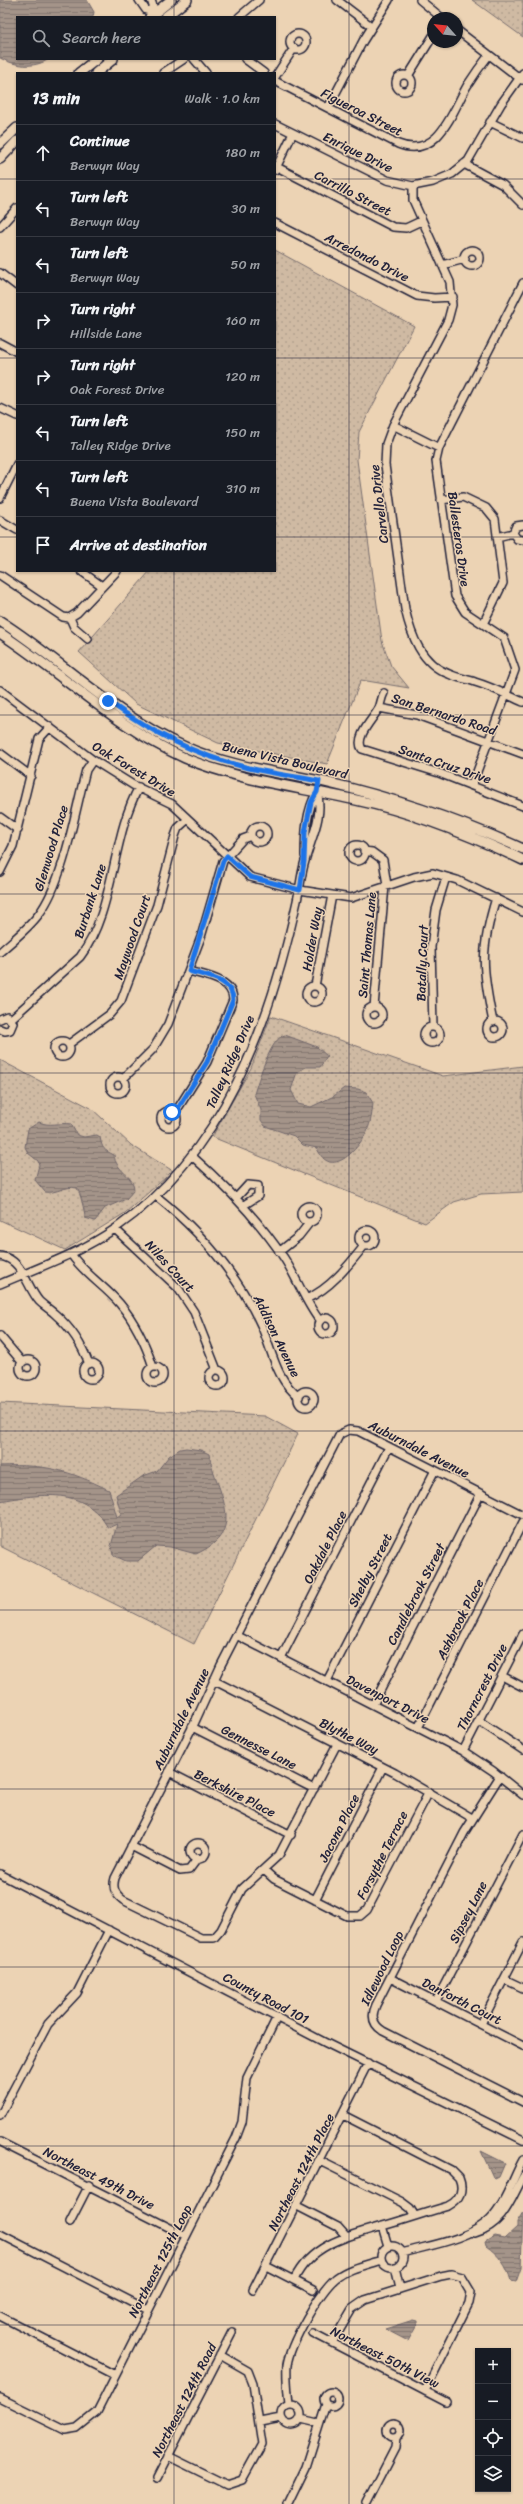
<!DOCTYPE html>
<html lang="en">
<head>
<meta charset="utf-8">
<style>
	:root { --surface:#171b24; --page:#242831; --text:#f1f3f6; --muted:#9ea1a6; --line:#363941 }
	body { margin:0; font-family:Sriracha,sans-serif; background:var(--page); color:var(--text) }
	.controls { position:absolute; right:12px; bottom:12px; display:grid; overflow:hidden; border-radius:0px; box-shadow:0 1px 3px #0004 }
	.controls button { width:36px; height:36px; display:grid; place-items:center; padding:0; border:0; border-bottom:1px solid var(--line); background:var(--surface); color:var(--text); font:20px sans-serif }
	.compass { position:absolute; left:427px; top:12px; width:36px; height:36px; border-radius:50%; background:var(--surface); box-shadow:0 1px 3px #0004; rotate:297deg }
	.stop { position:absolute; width:12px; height:12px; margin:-9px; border:3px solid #1a73e8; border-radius:50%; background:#fff }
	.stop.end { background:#1a73e8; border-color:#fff; box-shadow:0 1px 4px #0008 }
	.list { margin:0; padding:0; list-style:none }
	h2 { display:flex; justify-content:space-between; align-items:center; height:52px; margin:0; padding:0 16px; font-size:17px }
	h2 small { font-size:13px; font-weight:400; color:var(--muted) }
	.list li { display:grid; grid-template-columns:26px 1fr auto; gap:12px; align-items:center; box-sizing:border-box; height:56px; padding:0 16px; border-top:1px solid var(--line) }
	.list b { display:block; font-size:15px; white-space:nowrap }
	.list p { margin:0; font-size:13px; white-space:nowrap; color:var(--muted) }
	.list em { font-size:13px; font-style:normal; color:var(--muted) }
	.icon { flex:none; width:22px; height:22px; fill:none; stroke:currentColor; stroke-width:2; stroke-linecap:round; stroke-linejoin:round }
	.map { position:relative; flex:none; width:523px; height:2504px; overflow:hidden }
	.search { position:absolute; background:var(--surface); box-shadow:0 1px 3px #0004; left:16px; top:16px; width:260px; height:44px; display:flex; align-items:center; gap:10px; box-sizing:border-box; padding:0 14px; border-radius:0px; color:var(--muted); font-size:15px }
	.panel { position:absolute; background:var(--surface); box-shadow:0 1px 3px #0004; left:16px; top:72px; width:260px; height:500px; border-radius:0px }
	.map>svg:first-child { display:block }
	.grass { fill:url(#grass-dots); stroke:#786e6f }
	.water { fill:url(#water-rules); stroke:#70666a }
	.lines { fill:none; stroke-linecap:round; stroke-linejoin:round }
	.minor-casing { stroke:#22223b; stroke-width:10 }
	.major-casing { stroke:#22223b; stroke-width:12 }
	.minor { stroke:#ecd3b4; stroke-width:7 }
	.major { stroke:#ecd3b4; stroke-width:9 }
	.route { stroke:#1a73e8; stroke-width:5 }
	.grid { fill:none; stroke:#22223b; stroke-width:1; stroke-opacity:0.55 }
	.labels { text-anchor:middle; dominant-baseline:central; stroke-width:3; stroke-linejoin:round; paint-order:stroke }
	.street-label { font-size:13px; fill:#22223b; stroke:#ecd3b4 }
</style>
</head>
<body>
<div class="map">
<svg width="523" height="2504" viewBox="0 0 523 2504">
	<defs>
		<pattern id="grass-dots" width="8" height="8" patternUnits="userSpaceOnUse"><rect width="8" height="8" fill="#cfbaa3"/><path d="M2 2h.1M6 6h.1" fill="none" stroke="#b1a08d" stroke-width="1.8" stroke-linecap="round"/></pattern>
		<pattern id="water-rules" width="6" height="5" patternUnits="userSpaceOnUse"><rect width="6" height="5" fill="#a49489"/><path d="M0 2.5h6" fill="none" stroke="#857871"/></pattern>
	</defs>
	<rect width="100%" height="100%" fill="#ecd3b4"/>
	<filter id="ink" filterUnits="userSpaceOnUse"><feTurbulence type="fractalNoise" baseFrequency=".025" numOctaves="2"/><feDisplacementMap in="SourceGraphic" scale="8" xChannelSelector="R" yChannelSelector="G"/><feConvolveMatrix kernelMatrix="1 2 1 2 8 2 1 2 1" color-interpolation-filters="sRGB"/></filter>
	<g filter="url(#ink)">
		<!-- grass -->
		<path class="grass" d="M472,0H523V37Z
			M275,250L414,326L359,432L357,460L382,641L391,666L409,688L361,680L327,764L218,743L136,704L79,652L150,571H275Z
			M271,1016L443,1076L523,1066V1192L481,1194L454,1202L425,1223L212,1137L251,1068Z
			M0,1060L91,1108L131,1145L173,1171L125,1213L65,1250L0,1220Z
			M0,1403L265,1416L298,1434L194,1644L0,1546Z"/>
		<!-- water -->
		<path class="water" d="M0,0H87L94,12L93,17H17V59H49C33,69 16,66 0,58Z
			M285,1035L317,1047L327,1056L320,1067H306L297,1072L291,1090L298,1104L311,1107L334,1096L344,1088L358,1089L366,1092L373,1103C372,1113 371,1122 367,1131C359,1149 330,1181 317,1148L303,1145L294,1136L265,1126L261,1120V1110L254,1094C258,1081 271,1037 285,1035Z
			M39,1122C50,1127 59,1122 71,1124L77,1135L84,1137L97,1135L100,1137C102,1149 104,1150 114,1155C115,1171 135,1176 134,1190L126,1199L105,1208L95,1221L85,1218C85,1212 80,1192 77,1188C65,1185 57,1194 45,1192L35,1180L39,1165L38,1161L28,1153L25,1147L28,1129Z
			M186,1448L201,1450L209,1454C216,1493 250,1530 196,1554L170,1547L156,1546L138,1561H126L113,1555L111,1546L117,1524L108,1528C85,1486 40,1494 0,1501V1466C46,1464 68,1470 109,1490L117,1517L121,1514L116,1495L143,1476L157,1471L169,1456L180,1449Z
			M481,2151L505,2163L499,2177L495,2179L493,2177Z
			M523,2212L521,2268L516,2282L511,2281C507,2266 499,2255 486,2246L485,2242L495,2236L505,2238L517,2227V2222Z
			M413,2320L417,2321V2325L408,2341L385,2329Z"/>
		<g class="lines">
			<defs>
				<path id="minor" d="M139,0L146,10L155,12L151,0
					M337,0L371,26
					M420,0L442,18
					M239,17L259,0
					M457,30L522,80
					M290 42a8 8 0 1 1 16 0a8 8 0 1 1-16 0Z
					M194,59L206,73
					M245,59L264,73
					M163,73L184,59
					M396 83a8 8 0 1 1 16 0a8 8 0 1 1-16 0Z
					M408,76L433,36
					M275,77L294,48
					M275,81L398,144C438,160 452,112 467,86C474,75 481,65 489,55
					M328,108L363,41L389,0
					M490,122L523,138
					M275,124L387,180L413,186L433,182L452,174L468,161L501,104L523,73
					M464,164L503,185L523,205
					M275,166L393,227L406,228L421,221
					M275,170L293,133
					M413,186V200L450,282L452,305L448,320L393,425L386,444L385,465L405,609C411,635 421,664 449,674C457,678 467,679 475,682C492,687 507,695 523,702
					M275,223L417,296L434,298L453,297
					M0,227L17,208
					M464 258a8 8 0 1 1 16 0a8 8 0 1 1-16 0Z
					M442,265L465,259
					M0,273L17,286
					M0,343L17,352
					M0,408L17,416
					M393,425L439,448
					M0,498L17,464
					M441,500L463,497L486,508L495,519L503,583L483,624
					M0,520L17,530
					M523,525L516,526L513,533L517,539L523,540
					M497,537L513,533
					M81,571L102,586
					M0,575L63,617L69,618L77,613L117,571
					M70,618L74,627L88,639
					M0,690L93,760L133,785L172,804L250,877L300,890L351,898L414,877L433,873L457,880L523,912
					M384,693C381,698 381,704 379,708C374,718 354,737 362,749L439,773L523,806
					M379,708L417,715L523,754
					M0,753L31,776
					M472,785L515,670L504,638L465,612L455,596L436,461L439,448L523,283
					M0,817L18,830
					M251 834a8 8 0 1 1 16 0a8 8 0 1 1-16 0Z
					M349 853a8 8 0 1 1 16 0a8 8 0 1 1-16 0Z
					M364,851L372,852L383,860L387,885
					M305,856C305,834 306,811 317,792
					M0,872L13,846L39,739L50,727
					M0,952C13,940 29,928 39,914C64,881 75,811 86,770L93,760
					M315,986L332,895
					M306 994a8 8 0 1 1 16 0a8 8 0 1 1-16 0Z
					M374,1007L385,886
					M366 1015a8 8 0 1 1 16 0a8 8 0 1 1-16 0Z
					M12,1018L80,957C115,911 111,837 139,787
					M0,1019L7,1016L13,1023L10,1030L5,1031L0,1029
					M487 1029a8 8 0 1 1 16 0a8 8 0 1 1-16 0Z
					M493,1022C482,969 480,950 496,898
					M433,1027L431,947L436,910L446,877
					M424 1035a8 8 0 1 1 16 0a8 8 0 1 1-16 0Z
					M54 1049a8 8 0 1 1 16 0a8 8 0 1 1-16 0Z
					M69,1044L110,1014L121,1001L157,905L175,836L178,828L188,819
					M110 1085a8 8 0 1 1 16 0a8 8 0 1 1-16 0Z
					M123,1079L153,1049L168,1024L201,937L223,861L243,839L251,836
					M161 1119a8 8 0 1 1 16 0a8 8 0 1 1-16 0Z
					M175,1113L207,1062L233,1000C233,979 205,976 189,971
					M192,1156C227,1187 258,1219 284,1258C297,1278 305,1302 320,1321
					M156,1196C200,1231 237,1274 261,1325C272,1350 276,1380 299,1397
					M237,1197L248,1185L258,1186V1196L244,1205
					M301 1214a8 8 0 1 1 16 0a8 8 0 1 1-16 0Z
					M115,1229L178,1288L194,1312L217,1370
					M359 1238a8 8 0 1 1 16 0a8 8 0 1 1-16 0Z
					M279,1252L299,1236L310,1222
					M71,1254C84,1274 105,1286 120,1304C135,1322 146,1345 153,1367
					M0,1256C23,1259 26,1286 39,1301C44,1306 51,1310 56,1315C71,1328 82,1345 89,1364
					M0,1284C40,1267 80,1253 116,1228C223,1153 270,1025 297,901C300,888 301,874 305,861C311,838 324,816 317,792
					M306,1299C329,1290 349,1265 364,1246
					M318 1326a8 8 0 1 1 16 0a8 8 0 1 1-16 0Z
					M0,1336L22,1362
					M20 1368a8 8 0 1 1 16 0a8 8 0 1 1-16 0Z
					M83 1371a8 8 0 1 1 16 0a8 8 0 1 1-16 0Z
					M147 1375a8 8 0 1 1 16 0a8 8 0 1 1-16 0Z
					M209 1378a8 8 0 1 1 16 0a8 8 0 1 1-16 0Z
					M298 1399a8 8 0 1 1 16 0a8 8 0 1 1-16 0Z
					M236,1635L463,1751L493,1771L523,1795
					M281,1658L389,1447
					M502,1676L523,1687
					M213,1680L395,1773L472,1818
					M327,1681L435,1470
					M373,1705L481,1493
					M479,1721L523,1750
					M192,1727L314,1789
					M418,1728L523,1522
					M337,1744L279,1855L242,1889L221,1930L214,1938H201L123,1900C115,1894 112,1888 115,1878L194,1724L221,1665L340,1434L349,1430L358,1431L523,1515
					M463,1751L523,1634
					M169,1772L291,1835
					M500,1776L464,1833L376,2005C371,2016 372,2024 383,2031L523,2102
					M190 1851a8 8 0 1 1 16 0a8 8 0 1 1-16 0Z
					M131,1846L180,1871L189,1870L198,1858
					M264,1870L274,1879L347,1916H360L367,1910L429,1792
					M0,1874L326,2043L523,2140
					M315,1900L383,1767
					M390,1978L523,2046
					M504,1979L523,1988
					M436,2001L523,1834
					M481,2024L523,1942
					M0,2115L48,2024L77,1993L109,1930
					M0,2142L186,2236
					M320,2161L402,2202L410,2208L415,2216
					M297,2206L338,2227L346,2236
					M70,2222L89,2185
					M382,2226L388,2246
					M475,2233C504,2224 510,2201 523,2177
					M0,2234L148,2310
					M381 2257a11 11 0 1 1 22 0a11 11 0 1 1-22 0Z
					M402,2253C430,2245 469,2240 490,2219C505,2204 513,2178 523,2160
					M266,2266L313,2290
					M395,2267L400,2289
					M294,2280C311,2243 351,2235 386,2225C407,2219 427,2212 448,2206C460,2200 464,2190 459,2178L451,2170L343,2115
					M253,2290L368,2063
					M0,2316L115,2375
					M313,2333L446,2402
					M332,2343L352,2309L365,2300L441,2276L451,2274L462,2277L471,2292L469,2303L425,2391
					M324 2399a7 7 0 1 1 14 0a7 7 0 1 1-14 0Z
					M0,2398L65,2430L77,2428L97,2412L236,2138L242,2122L247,2078L277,2017
					M281 2415a10 10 0 1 1 20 0a10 10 0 1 1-20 0Z
					M289,2405C288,2392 286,2379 287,2365C290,2344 319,2292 336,2278C349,2268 366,2265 381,2260
					M301,2419L318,2423
					M260,2422L281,2418
					M387 2430a7 7 0 1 1 14 0a7 7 0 1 1-14 0Z
					M168,2456L227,2485L242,2480L262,2444L253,2384L248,2371L220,2355
					M157,2478L232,2332
					M288,2504L306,2467L326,2404
					M366,2504L395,2448L396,2437"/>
				<path id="major" d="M150,17L171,0
					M165,17L187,0
					M79,73L97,59
					M96,73L113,59
					M0,144L17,128
					M0,159L17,141
					M0,621C63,661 116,717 185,747C230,767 278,772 325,782C394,798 459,820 523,849
					M0,633C63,674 116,727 185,758C239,781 299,787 356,800C413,812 470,835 523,860"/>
			</defs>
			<!-- minor casing -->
			<use href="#minor" class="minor-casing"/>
			<!-- major casing -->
			<use href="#major" class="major-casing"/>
			<!-- minor -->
			<use href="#minor" class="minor"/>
			<!-- major -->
			<use href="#major" class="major"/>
		</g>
	</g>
	<g class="lines" filter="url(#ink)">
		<!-- route -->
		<path class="route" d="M108,701C148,730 192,754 241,766C267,773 293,776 319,781L317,792L311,802L305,832L304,862L300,890L250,877L227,856L223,861L189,971C205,976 233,979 233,1000L207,1062L175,1113L172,1112"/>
	</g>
	<!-- grid -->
	<path class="grid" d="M174,0V17M349,0V2504M174,59V73M0,179H17M275,179H523M0,358H17M275,358H523M0,537H17M275,537H523M174,571V2504M0,715H523M0,894H523M0,1073H523M0,1252H523M0,1431H523M0,1610H523M0,1789H523M0,1967H523M0,2146H523M0,2325H523"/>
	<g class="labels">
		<!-- street labels -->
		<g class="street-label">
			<text transform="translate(362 112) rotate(27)">Figueroa Street</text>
			<text transform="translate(358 152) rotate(26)">Enrique Drive</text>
			<text transform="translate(353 193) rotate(27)">Carrillo Street</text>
			<text transform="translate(367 257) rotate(27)">Arredondo Drive</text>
			<text transform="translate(379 504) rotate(-97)">Carvello Drive</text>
			<text transform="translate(459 539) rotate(82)">Ballesteros Drive</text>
			<text transform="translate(444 714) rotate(18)">San Bernardo Road</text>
			<text transform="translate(285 760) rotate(13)">Buena Vista Boulevard</text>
			<text transform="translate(445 764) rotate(19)">Santa Cruz Drive</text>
			<text transform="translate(134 769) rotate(31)">Oak Forest Drive</text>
			<text transform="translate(51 848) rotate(-73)">Glenwood Place</text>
			<text transform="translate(90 901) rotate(-72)">Burbank Lane</text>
			<text transform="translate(132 937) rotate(-71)">Maywood Court</text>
			<text transform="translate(312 939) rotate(-80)">Holder Way</text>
			<text transform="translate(367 945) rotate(-85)">Saint Thomas Lane</text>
			<text transform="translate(422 963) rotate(-88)">Batally Court</text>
			<text transform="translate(230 1062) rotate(-66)">Talley Ridge Drive</text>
			<text transform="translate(170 1266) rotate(47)">Niles Court</text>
			<text transform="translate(277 1336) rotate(64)">Addison Avenue</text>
			<text transform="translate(419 1449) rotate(27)">Auburndale Avenue</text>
			<text transform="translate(325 1547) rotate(-63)">Oakdale Place</text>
			<text transform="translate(370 1570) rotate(-63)">Shelby Street</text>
			<text transform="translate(416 1594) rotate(-63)">Candlebrook Street</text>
			<text transform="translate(460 1619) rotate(-63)">Ashbrook Place</text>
			<text transform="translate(482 1687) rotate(-63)">Thorncrest Drive</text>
			<text transform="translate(388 1699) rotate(27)">Davenport Drive</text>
			<text transform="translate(181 1719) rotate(-64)">Auburndale Avenue</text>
			<text transform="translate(349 1736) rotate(27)">Blythe Way</text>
			<text transform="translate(259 1747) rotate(27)">Gennesse Lane</text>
			<text transform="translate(235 1793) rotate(27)">Berkshire Place</text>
			<text transform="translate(339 1828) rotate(-63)">Jacona Place</text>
			<text transform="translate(382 1855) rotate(-63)">Forsythe Terrace</text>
			<text transform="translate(468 1912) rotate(-63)">Sipsey Lane</text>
			<text transform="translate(382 1968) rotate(-64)">Idlewood Loop</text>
			<text transform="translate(266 1998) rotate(28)">County Road 101</text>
			<text transform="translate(462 2001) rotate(27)">Danforth Court</text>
			<text transform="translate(301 2172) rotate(-63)">Northeast 124th Place</text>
			<text transform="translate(99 2178) rotate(27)">Northeast 49th Drive</text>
			<text transform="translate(160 2261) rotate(-63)">Northeast 125th Loop</text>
			<text transform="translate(385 2357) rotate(27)">Northeast 50th View</text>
			<text transform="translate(184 2400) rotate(-63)">Northeast 124th Road</text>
		</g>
	</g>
</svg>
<div class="controls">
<button>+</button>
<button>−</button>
<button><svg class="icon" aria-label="locate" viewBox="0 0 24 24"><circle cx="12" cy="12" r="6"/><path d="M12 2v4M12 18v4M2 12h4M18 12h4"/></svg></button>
<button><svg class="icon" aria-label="layers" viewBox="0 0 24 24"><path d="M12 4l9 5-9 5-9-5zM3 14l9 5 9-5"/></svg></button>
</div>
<svg class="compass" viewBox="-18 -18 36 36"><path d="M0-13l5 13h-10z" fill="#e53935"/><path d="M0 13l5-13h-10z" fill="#9ea1a6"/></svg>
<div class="stop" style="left:172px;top:1112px"></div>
<div class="stop end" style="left:108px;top:701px"></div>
<div class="search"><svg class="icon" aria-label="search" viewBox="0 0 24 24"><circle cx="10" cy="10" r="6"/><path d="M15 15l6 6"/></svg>Search here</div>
<section class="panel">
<h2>13 min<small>Walk · 1.0 km</small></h2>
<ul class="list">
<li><svg class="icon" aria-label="ahead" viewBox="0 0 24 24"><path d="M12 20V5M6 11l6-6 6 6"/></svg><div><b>Continue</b><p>Berwyn Way</p></div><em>180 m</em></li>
<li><svg class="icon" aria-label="left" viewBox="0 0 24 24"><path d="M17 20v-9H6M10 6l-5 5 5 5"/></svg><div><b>Turn left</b><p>Berwyn Way</p></div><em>30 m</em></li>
<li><svg class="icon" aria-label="left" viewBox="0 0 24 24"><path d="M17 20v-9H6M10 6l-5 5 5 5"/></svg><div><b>Turn left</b><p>Berwyn Way</p></div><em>50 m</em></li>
<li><svg class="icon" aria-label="right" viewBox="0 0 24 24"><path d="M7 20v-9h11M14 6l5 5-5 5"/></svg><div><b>Turn right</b><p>Hillside Lane</p></div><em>160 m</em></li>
<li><svg class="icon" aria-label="right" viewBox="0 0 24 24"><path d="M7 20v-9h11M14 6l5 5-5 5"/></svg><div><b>Turn right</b><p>Oak Forest Drive</p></div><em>120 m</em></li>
<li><svg class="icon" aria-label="left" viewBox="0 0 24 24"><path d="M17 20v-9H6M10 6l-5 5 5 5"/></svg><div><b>Turn left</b><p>Talley Ridge Drive</p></div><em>150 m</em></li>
<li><svg class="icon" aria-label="left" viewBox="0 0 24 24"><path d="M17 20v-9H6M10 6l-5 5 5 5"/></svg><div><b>Turn left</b><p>Buena Vista Boulevard</p></div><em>310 m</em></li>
<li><svg class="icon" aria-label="arrive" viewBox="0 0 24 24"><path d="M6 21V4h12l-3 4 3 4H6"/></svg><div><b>Arrive at destination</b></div></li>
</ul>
</section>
</div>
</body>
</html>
